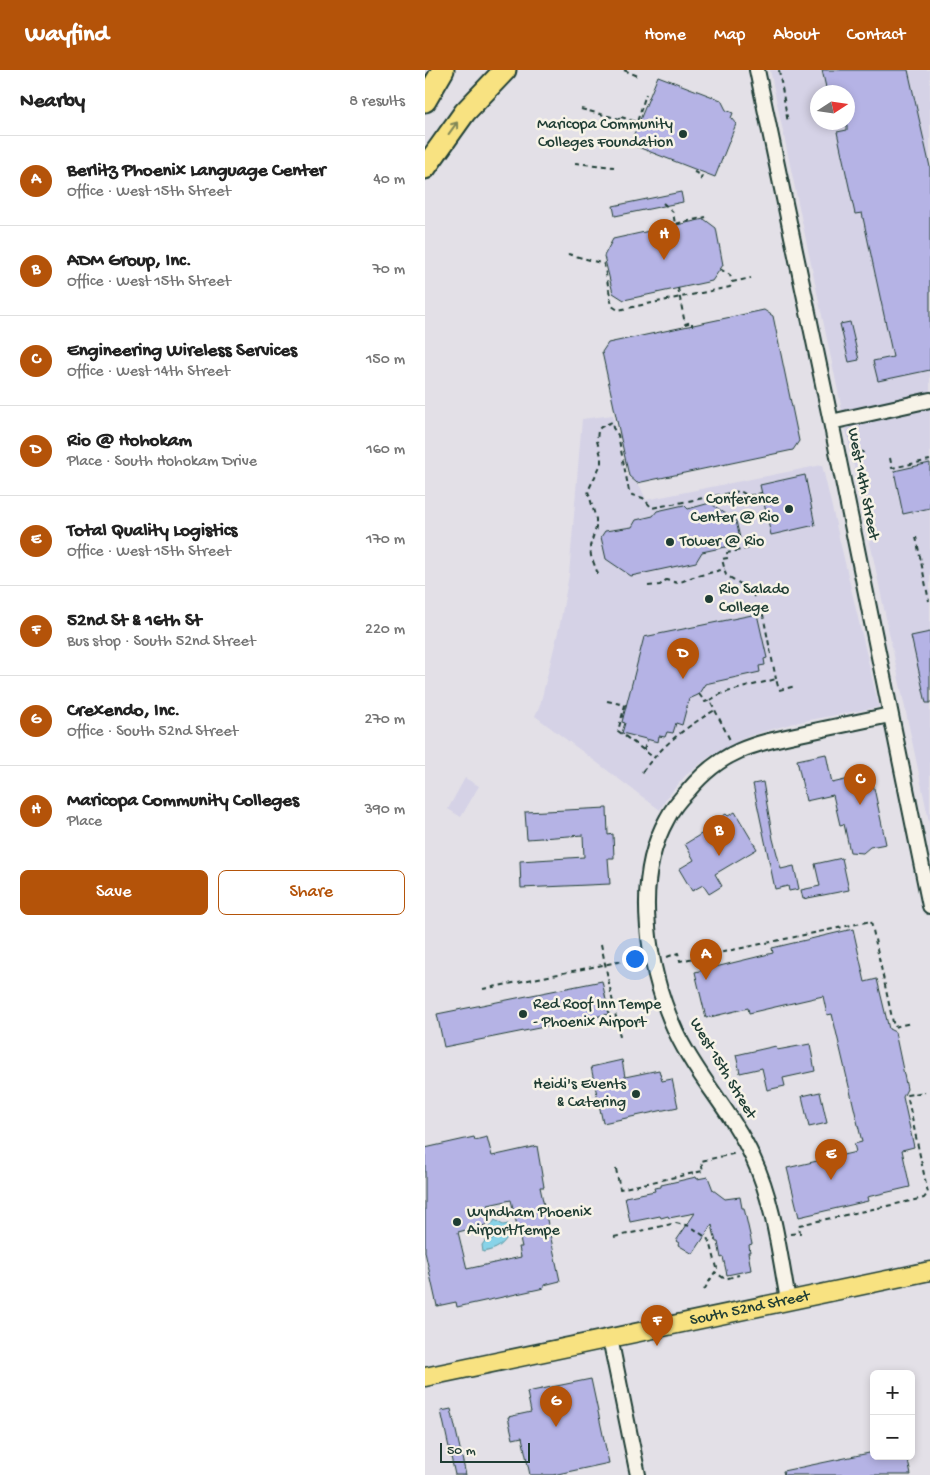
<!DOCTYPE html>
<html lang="en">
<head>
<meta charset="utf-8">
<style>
	:root { --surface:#fff; --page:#f6f6f6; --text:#222; --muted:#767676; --line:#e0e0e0; --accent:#b45309 }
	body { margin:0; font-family:"Gochi Hand",sans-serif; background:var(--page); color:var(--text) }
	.controls { position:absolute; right:15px; bottom:15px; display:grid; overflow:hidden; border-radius:8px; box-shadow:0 2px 8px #0003 }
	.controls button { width:45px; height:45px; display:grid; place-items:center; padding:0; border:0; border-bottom:1px solid var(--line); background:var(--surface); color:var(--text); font:25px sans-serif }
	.compass { position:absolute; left:385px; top:15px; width:45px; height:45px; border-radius:50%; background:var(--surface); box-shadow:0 2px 8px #0003; rotate:78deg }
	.scale { position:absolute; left:15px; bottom:12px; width:90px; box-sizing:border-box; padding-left:5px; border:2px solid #1f3d34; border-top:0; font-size:14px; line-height:18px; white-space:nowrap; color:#1f3d34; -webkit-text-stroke:4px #f7f3e8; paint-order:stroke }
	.you { position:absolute; left:209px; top:888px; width:18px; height:18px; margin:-12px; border:4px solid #fff; border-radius:50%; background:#1a73e8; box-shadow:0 0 0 8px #1a73e833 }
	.badge { display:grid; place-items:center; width:32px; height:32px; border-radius:50%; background:var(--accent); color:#fff; font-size:16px; font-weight:700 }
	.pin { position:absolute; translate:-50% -41px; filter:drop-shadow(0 1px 2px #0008) }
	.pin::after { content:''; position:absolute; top:26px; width:18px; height:15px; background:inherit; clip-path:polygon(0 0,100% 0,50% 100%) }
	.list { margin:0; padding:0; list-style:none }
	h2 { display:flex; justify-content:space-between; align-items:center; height:65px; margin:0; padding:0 20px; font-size:21px }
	h2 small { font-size:16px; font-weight:400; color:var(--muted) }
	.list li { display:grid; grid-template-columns:32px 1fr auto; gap:15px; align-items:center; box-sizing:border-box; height:90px; padding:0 20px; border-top:1px solid var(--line) }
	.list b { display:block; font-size:19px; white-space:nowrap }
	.list p { margin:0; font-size:16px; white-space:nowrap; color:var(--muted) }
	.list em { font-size:16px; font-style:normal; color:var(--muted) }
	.actions { display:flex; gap:10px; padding:15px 20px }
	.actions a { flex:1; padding:11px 0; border:1px solid var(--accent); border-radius:8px; text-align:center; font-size:18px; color:var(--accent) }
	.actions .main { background:var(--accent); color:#fff }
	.map { position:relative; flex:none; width:505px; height:1405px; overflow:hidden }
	header { display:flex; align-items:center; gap:30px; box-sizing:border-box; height:70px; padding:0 25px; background:var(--accent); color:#fff }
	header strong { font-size:24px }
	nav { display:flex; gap:28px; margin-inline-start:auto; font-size:18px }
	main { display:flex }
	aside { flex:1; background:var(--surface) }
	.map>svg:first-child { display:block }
	.built { fill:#d5d2e6; fill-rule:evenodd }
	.water { fill:#88d3e8; stroke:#5e97a0 }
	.building { fill:#b5b3e5; stroke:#1f3d34; fill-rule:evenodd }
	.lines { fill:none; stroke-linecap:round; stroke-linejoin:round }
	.minor-casing { stroke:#1f3d34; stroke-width:18 }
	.major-casing { stroke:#1f3d34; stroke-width:21 }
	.highway-casing { stroke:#1f3d34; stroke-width:25 }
	.path { stroke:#1f3d34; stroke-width:2; stroke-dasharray:5 4; stroke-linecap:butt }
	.minor { stroke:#f7f3e8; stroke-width:14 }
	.major { stroke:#f8e281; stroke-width:18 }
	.highway { stroke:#f8e281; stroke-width:21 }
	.oneway { stroke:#818757 }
	.poi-dot { fill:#1f3d34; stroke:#f7f3e8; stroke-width:2 }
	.labels { text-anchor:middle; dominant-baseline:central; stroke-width:5; stroke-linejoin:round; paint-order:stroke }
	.poi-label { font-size:16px; fill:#1f3d34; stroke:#f7f3e8; text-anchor:start }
	.street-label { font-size:16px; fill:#1f3d34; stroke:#f7f3e8 }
</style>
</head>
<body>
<header>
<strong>Wayfind</strong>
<nav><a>Home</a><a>Map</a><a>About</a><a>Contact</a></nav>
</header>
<main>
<aside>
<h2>Nearby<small>8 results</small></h2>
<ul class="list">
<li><span class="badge">A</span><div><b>Berlitz Phoenix Language Center</b><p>Office · West 15th Street</p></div><em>40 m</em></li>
<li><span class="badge">B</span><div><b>ADM Group, Inc.</b><p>Office · West 15th Street</p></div><em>70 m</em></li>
<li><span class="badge">C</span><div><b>Engineering Wireless Services</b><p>Office · West 14th Street</p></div><em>150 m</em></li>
<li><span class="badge">D</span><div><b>Rio @ Hohokam</b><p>Place · South Hohokam Drive</p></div><em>160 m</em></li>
<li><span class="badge">E</span><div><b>Total Quality Logistics</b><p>Office · West 15th Street</p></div><em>170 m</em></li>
<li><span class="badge">F</span><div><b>52nd St &amp; 16th St</b><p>Bus stop · South 52nd Street</p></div><em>220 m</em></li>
<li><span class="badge">G</span><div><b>Crexendo, Inc.</b><p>Office · South 52nd Street</p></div><em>270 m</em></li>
<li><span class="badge">H</span><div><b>Maricopa Community Colleges</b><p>Place</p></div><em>390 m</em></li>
</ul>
<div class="actions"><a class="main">Save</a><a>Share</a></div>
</aside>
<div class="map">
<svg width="505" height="1405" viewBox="0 0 505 1405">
	<rect width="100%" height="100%" fill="#e3e0e7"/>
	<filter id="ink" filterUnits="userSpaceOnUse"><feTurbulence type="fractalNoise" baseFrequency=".02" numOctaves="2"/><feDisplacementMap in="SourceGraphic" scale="10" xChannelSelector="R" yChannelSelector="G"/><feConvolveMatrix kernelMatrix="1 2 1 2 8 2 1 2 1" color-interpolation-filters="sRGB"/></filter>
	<g filter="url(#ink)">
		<!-- built -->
		<path class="built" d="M345,0H505V756ZM392,22H422V52H392Z
			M188,345L200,404L215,416L221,430L397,395L454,637L369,653L321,667L284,687L260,706L241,729L235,740L110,646L115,635L135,554L144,505L157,349Z
			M40,708L54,716L36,747L23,739Z"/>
		<!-- water -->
		<path class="water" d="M70,1150L78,1155L83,1154L85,1163C77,1176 73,1179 58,1182L57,1175L60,1171L71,1168L63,1160Z"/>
		<!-- building -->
		<path class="building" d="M397,0H483L505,97V300L453,311L448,291L468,287L437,143L430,144L412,62L422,60V22H402Z
			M233,6L296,30L301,40L308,43L306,48L311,54L290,107L205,74Z
			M256,122L258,132L190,146L188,136Z
			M279,149L291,158L298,195L287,211L199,230L188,223L179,186L188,169Z
			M339,240L348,246L374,371L368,380L212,413L204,406L177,282L183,273Z
			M425,252L434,290L424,292L415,254Z
			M505,393V438L478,444L469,401Z
			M380,405L390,455L346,465L335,415Z
			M285,433L311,451L315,468L310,475L277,482L271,492L206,506L181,489L176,467L180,461L207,457L211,450L228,446L232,441L259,435L263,439Z
			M332,544L342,588L339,589L340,595L334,596L335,602L280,614L273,625L264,629L257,655L251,653L248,663L242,662L240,667L234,666L233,672L197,663L200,653L197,652L219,567Z
			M505,562V633H501L486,566Z
			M401,684L407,713L446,704L461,774L445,777L438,783L425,782L419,754L415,755L408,725L381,731L372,690Z
			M338,712L348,769L356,799L369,796L374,819L364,821L363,816L350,819L328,714Z
			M182,738L183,765L188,764L189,788H183L185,814L96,818L95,791L159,787L158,765L102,769L100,742Z
			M310,742L332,779L290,804L297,816L284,824L278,815L267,821L254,799L269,790L260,774L286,758L284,754L301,744L303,746Z
			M417,788L424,820L378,829L376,820L395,816L390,794Z
			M428,859L440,912L452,909L464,959L470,962L482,1019L478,1027L489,1077L477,1080L485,1117L442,1127L443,1131L374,1147L362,1098L431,1082L429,1074L437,1072L407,944L402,945L398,926L324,943L323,938L281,948L270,902L348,883L347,878Z
			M177,911L184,944L19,977L12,944Z
			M385,974L390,1001L358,1008L360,1016L342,1020L337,998L315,1003L311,985L351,976L352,980Z
			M197,990L200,1007L234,1000L237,1011L247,1009L253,1037L178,1053L166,997Z
			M395,1022L402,1053L384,1057L377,1026Z
			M49,1067L50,1070L62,1067L67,1086L112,1076L119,1117H115L135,1211L119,1215V1218L32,1237L31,1232L12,1236L0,1182V1078ZM86,1130L97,1177H94L96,1187L42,1199L33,1162L61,1155L66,1148L63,1135Z
			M271,1107L272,1109L283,1107L288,1120L300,1129L315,1127L317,1138H319L327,1174L324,1175L325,1182H323L326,1200L302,1205L298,1187L296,1188L293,1172H291L287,1155L268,1184L253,1175L254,1173L251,1171L270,1143L244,1148L243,1146L236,1148L235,1146L205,1152L200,1127L230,1121L229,1118L236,1117V1115Z
			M166,1309L184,1393L128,1405H105L97,1367L88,1369L83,1347L106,1342L102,1322Z
			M26,1339L38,1392L41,1405H30L16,1341Z
			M449,1382V1386H482L486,1405H359L358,1401Z"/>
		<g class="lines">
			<defs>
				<path id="minor" d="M332,0L406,352L505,836
					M406,352L505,330
					M363,1230C354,1182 349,1133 328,1088C308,1043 272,1007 251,962C223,901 207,811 242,749C247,739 255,729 263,721C277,704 293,690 314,681C332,673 351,669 370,665C402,658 433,652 465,645
					M185,1268L213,1405"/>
				<g id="major">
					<path id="s1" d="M0,1307L505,1201"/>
				</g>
				<path id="highway" d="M0,31L18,0
					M0,98L40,42L80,0"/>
			</defs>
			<!-- minor casing -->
			<use href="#minor" class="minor-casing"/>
			<!-- major casing -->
			<use href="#major" class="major-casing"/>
			<!-- highway casing -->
			<use href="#highway" class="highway-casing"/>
			<!-- path -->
			<path class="path" d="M199,0L213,6
				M354,0L363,53
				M156,39L195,49
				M196,47L212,52L221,24
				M150,93L189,97
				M269,102L277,105L275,113
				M238,133L248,142L250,154L281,147
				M143,184L179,194L187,236L193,240L305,217L307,212L326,208
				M295,199L305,205L307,212
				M253,218L260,254L267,252V256
				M426,366L437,382H439
				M465,388L467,398L505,390
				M491,467L504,531
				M328,474L324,475L325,478L302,483L303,488L297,489L301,505L324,519L330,528
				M173,504L166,486L165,476L171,458V449L163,421L176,394V386L172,371L173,360L176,357L187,352L188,358L193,365L204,421L207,425L218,428L227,438L315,421L323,426L337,423
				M223,516L235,515L241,510L253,513L268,507L300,499
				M336,535L351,609
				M274,624L280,632L285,630L305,670
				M285,630L298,623L351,609L354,620L371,616
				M182,631L200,635L193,661L228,687
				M219,680L222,670
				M217,702C240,673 258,659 290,640
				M176,874L195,967
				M242,887L253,883L255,891L446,851L469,957L486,953
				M58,919L198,891L206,888L205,884L207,882L214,880
				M191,1099L195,1119L278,1101L276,1091L312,1083
				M365,1164L375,1163L374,1155L499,1128L503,1123L482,1025L500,1022
				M189,1167L251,1153L265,1156L282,1168L286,1175L292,1198L290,1202
				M279,1220L290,1202L300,1209L314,1205"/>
			<!-- minor -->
			<use href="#minor" class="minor"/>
			<!-- major -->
			<use href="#major" class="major"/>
			<!-- highway -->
			<use href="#highway" class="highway"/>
		</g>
		<!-- one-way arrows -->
		<defs><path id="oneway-shaft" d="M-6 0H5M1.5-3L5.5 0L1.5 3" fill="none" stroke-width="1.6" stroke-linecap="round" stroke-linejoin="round" transform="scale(1.25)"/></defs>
		<use class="oneway" href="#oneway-shaft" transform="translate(28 58) rotate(-54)"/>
	</g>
	<!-- markers -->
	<g class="poi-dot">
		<circle cx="258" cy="64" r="5"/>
		<circle cx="364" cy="439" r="5"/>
		<circle cx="245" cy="472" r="5"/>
		<circle cx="284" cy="529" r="5"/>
		<circle cx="98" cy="944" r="5"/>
		<circle cx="211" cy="1024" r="5"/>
		<circle cx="32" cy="1152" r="5"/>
	</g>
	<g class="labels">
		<!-- poi labels -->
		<g class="poi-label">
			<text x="248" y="55" text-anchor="end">Maricopa Community<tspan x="248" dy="18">Colleges Foundation</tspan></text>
			<text x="354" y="430" text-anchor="end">Conference<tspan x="354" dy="18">Center @ Rio</tspan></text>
			<text x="255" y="472">Tower @ Rio</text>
			<text x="294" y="520">Rio Salado<tspan x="294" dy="18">College</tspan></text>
			<text x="108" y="935">Red Roof Inn Tempe<tspan x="108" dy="18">- Phoenix Airport</tspan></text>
			<text x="201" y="1015" text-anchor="end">Heidi's Events<tspan x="201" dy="18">&amp; Catering</tspan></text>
			<text x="42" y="1143">Wyndham Phoenix<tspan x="42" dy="18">Airport/Tempe</tspan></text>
		</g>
		<!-- street labels -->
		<g class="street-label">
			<text transform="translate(437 414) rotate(79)">West 14th Street</text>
			<text transform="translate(297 999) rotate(59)">West 15th Street</text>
			<text stroke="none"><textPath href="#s1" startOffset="332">South 52nd Street</textPath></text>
		</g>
	</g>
</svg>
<div class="controls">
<button>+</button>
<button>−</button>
</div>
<svg class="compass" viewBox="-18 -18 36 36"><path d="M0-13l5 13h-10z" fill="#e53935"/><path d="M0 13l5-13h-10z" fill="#767676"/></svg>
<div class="scale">50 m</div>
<div class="you"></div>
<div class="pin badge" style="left:281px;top:910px">A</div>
<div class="pin badge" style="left:294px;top:786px">B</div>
<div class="pin badge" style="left:435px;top:735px">C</div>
<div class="pin badge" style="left:258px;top:609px">D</div>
<div class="pin badge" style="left:406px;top:1110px">E</div>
<div class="pin badge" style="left:232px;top:1276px">F</div>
<div class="pin badge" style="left:131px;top:1357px">G</div>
<div class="pin badge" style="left:239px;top:190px">H</div>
</div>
</main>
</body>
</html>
